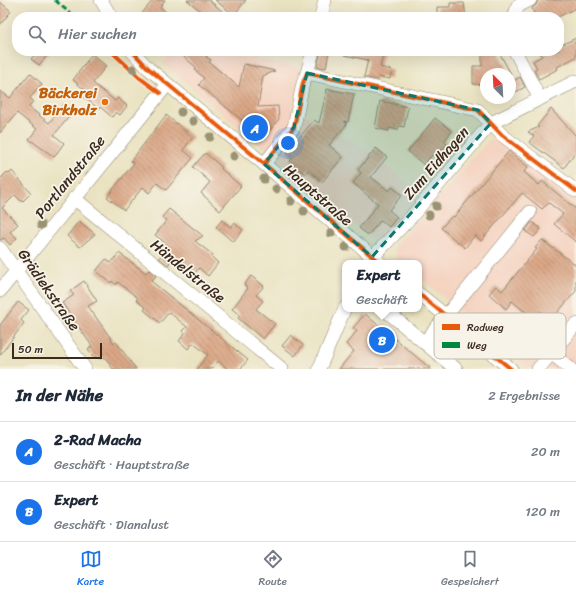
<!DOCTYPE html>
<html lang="de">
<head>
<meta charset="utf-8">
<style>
	:root { --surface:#fff; --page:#f2f2f3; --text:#1f2937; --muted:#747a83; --line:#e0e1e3; --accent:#1a73e8 }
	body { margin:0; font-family:Sriracha,sans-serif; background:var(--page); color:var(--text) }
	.compass { position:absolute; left:480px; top:68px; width:36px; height:36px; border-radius:50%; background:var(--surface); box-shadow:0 4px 16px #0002; rotate:336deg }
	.scale { position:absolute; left:12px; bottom:10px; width:90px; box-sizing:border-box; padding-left:4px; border:2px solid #3b2a1e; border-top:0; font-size:11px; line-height:14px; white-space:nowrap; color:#3b2a1e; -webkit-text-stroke:3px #f7f3e8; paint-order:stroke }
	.you { position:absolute; left:288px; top:143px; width:14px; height:14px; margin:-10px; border:3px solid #fff; border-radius:50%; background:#1a73e8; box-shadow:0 0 0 6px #1a73e833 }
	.badge { display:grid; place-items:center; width:26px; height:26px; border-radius:50%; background:var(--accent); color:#fff; font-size:13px; font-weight:700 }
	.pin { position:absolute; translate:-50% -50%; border:2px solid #fff; box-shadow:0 1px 4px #0006 }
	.popup { position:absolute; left:342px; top:260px; width:80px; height:52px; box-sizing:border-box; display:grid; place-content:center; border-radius:8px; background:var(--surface); filter:drop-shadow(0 1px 3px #0005); font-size:13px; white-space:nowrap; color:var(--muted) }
	.popup b { font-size:15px; color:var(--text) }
	.popup::after { content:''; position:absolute; left:50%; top:100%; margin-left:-8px; border:8px solid transparent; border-top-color:var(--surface) }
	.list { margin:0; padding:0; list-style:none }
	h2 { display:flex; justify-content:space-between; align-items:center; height:52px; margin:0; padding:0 16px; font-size:17px }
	h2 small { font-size:13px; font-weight:400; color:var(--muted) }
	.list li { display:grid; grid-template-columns:26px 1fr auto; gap:12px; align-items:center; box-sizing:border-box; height:60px; padding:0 16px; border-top:1px solid var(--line) }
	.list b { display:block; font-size:15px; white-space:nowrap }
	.list p { margin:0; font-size:13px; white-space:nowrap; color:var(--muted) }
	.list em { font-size:13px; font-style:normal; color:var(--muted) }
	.icon { flex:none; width:22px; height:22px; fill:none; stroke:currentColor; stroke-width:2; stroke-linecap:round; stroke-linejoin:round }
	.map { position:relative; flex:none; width:576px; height:369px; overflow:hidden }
	.search { position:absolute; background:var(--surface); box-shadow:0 4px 16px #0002; left:12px; right:12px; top:12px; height:44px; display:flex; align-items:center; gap:10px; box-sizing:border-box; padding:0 14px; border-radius:16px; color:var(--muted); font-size:15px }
	.sheet { height:172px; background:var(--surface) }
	nav { display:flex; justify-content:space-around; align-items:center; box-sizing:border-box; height:56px; border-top:1px solid var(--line); background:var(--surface); font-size:11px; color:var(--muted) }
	nav a { display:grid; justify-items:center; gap:2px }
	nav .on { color:var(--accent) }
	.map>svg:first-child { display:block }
	.built { fill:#f5d3c1 }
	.building { fill:url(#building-back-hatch) }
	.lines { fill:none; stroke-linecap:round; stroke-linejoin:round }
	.minor-casing { stroke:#928670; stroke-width:14 }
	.minor { stroke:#fff; stroke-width:13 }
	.quiet { stroke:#00873e; stroke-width:3; stroke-dasharray:6 3; stroke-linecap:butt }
	.cycleway-casing { stroke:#f7f3e8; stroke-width:6 }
	.cycleway { stroke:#e8590c; stroke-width:4 }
	.tree { fill:#9a9373 }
	.marked { fill:#0f766e; fill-opacity:0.2; stroke:#0f766e; stroke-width:3; stroke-dasharray:8 5; stroke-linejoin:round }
	.food-dot { fill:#e8710a; stroke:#f7f3e8; stroke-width:1.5 }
	.labels { text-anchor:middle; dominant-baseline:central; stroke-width:3.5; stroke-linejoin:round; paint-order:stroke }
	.food-label { font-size:15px; font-weight:bold; fill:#c56008; stroke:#f7f3e8; text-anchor:end }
	.street-label { font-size:15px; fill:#3b2a1e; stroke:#f7f3e8 }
	.key { fill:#f7f3e8; stroke:#bfb7ab; stroke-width:1 }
	.key-label { font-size:11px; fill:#3b2a1e }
</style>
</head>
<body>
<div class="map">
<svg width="576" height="369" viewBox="0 0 576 369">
	<defs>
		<pattern id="building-back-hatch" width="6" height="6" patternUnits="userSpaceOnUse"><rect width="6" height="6" fill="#dba787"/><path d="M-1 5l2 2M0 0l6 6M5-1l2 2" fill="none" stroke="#b3886e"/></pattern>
	</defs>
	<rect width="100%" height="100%" fill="#f7f3e8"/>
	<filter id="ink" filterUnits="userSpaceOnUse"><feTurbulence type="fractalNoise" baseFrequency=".025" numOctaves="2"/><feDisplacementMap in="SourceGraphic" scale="8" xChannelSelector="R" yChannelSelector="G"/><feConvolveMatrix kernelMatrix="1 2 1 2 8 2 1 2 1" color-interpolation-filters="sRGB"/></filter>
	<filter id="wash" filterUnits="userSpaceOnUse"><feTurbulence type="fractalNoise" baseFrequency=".012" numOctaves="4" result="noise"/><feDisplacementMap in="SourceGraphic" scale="16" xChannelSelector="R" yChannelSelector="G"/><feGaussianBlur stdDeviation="0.9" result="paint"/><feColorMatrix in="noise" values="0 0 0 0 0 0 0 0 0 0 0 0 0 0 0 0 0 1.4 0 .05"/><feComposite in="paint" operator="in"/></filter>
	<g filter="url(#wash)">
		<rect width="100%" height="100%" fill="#eae3c2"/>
		<!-- built -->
		<path class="built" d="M173,51H246L256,59L301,68L290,125L272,147L264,148L163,63Z
			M302,112L372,154L421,195L378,245L279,160V153Z
			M489,140H498L576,199V369H529L419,277V263H402L396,258L395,246Z"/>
		<g id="blocks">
			<!-- building -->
			<path class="building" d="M153,0H165L160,7L172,17H139Z
				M187,0H209L229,17H208Z
				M215,0H246L234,15Z
				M538,0H576V8L558,17H536L532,8L536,5Z
				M0,2L11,11L0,25Z
				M450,3H464L466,17H437V7H450Z
				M576,38V57L557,67L558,69L539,79L534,70L537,68L533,61L542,56L540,51H559V46Z
				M38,51H51L39,65L31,59Z
				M177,51H211L206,57L211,60L209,62L239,87L244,64L275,71L263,76L258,107L278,106L279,119L262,140L243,124V121L199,85L204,78L195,70L197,68Z
				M321,51H329L326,68L317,67Z
				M345,51H384L380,67L392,70L390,79L379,77L378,80L364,77L368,60L344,55Z
				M482,51H501V56L511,74H486V85L473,84V66H482Z
				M92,54L106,66L93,83L115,101L118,98L127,106L120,115L116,112L112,117L100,107L99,109L81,95L85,90L73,80Z
				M30,73L42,84L30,98L33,101L29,107L49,123L64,104L73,112L54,135L64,143L54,157L29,139L37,129L17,113L0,133V91L10,98Z
				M520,77L525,87L510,95V83Z
				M327,89L354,94L348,122L344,121L347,124L329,145L343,157L322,182L308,170L305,174L290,161L293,158L287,152L314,120L319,123Z
				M380,101L408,107L404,127L399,126L398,130L389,128V131L375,128Z
				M551,109L576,136V151L564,168L529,142L534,136L528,132L539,127L537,126Z
				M166,115L193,137L183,150L193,158L166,190L157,183L149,193L143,187L124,210L107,197L134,163L131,161Z
				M435,118L452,131L444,141L447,144L435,157L432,155L424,165L408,151Z
				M376,148L387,157L371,177L389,191L392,187L402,195L389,210L397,217L389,227L381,220L368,235L359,228L378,204L353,183L361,173L358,170Z
				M509,151L528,167L524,172L539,185L542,181L576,209V242L554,224L563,214L549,203L542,209L522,193L481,241L475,235L465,248L441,228L452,216L454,217Z
				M205,153L222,167L221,169L241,186L220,211L201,193L210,182L193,167Z
				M12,171L31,193L22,202L15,195L2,208L18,224L10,232L17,238L10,245L4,238L0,240V179L7,172L9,174Z
				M169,209L203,236L195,241L213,255L212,257L218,263L208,276L199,268L193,276L172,260L168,265L159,258L169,246L155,235L167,220L162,217Z
				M222,220L231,227L234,223L243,230L233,242L216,227Z
				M79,221L95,234L80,247L67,236Z
				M532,222L541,229L534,237L525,231Z
				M542,240L576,265V291L551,320L540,311L534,319L512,301L506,309L489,294L496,286L502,291L537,249L535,248Z
				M119,253L146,273L149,270L156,276L151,281L248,360L240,369H228L218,361L212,369H197L208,355L193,343L188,349L179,341L185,333L183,331L187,327L169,312L160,323L144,310L146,308L136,300L138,298L118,282L116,285L112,281L111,283L96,271L106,259L111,263Z
				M251,276L264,286L256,295L263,301L256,309L275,324L263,339L238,318L240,315L232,309L248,288L244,285Z
				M84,281L97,301L88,306L114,343L116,342L136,369H113L105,357L101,359L96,356L94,358L88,349L92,346L62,303L74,295L70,291Z
				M18,302L29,310L21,320L24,323L0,355V325Z
				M365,314L431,369H339L354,351L346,344L357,331L353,328Z
				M291,335L303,345L295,356L282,346Z"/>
		</g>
	</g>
	<g filter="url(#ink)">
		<use href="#blocks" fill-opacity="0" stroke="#928670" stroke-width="1"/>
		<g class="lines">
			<defs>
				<path id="minor" d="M101,0L111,17
					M321,17L325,0
					M514,17L518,6L530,0
					M132,51L148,68L264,164L380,263
					M515,51L540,99
					M307,73L313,51
					M264,164L294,127L303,83L307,73L478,110L502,135L576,191
					M74,198L282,369
					M0,248L85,369
					M367,263L411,217L491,123L576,81
					M0,291L167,85
					M419,294L511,369
					M384,309L456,369
					M424,343L530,212
					M551,353L571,369
					M319,369L345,308
					M538,369L576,324"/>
			</defs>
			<!-- minor casing -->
			<use href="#minor" class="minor-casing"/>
			<!-- minor -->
			<use href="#minor" class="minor"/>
			<!-- quiet -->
			<path class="quiet" d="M55,0L74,17"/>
			<defs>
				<path id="cycleway" d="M111,51L140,78L160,93
					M132,51L148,68L264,164L380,263
					M264,164L294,127L303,83L307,73L478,110L502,135L576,191
					M419,294L511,369"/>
			</defs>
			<!-- cycleway casing -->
			<use href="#cycleway" class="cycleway-casing"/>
			<!-- cycleway -->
			<use href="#cycleway" class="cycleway"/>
		</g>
		<!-- trees -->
		<g class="tree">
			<circle cx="133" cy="69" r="4.5"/>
			<circle cx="181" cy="112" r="4.5"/>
			<circle cx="193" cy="121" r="4.5"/>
			<circle cx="210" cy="137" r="4.5"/>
			<circle cx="234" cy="156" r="4.5"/>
			<circle cx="264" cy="179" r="4.5"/>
			<circle cx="276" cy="189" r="4.5"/>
			<circle cx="291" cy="201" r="4.5"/>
			<circle cx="436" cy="206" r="4.5"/>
			<circle cx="304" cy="211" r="4.5"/>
			<circle cx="429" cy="215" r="4.5"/>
			<circle cx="41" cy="225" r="4.5"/>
			<circle cx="331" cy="233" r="4.5"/>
			<circle cx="346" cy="247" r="4.5"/>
		</g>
	</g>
	<!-- marked area -->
	<path class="marked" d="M307,73L478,110L491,123L372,257L264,164L294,127Z"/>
	<!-- markers -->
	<circle class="food-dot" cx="105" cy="102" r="4"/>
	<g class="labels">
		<!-- food labels -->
		<g class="food-label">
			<text x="97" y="93">Bäckerei<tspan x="97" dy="17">Birkholz</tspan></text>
		</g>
		<!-- street labels -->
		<g class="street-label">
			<text transform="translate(436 163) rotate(-49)">Zum Eidhagen</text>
			<text transform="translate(70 177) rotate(-51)">Portlandstraße</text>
			<text transform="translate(318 195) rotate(41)">Hauptstraße</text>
			<text transform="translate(188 271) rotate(39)">Händelstraße</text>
			<text transform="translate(49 290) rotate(55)">Grädiekstraße</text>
		</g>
	</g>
	<!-- legend -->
	<rect x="434" y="313" width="132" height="46" rx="6" class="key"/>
	<rect x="442" y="324" width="18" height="6" fill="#e8590c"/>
	<rect x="442" y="342" width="18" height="6" fill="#00873e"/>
	<g class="key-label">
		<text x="467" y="331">Radweg</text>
		<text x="467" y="349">Weg</text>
	</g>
</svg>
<svg class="compass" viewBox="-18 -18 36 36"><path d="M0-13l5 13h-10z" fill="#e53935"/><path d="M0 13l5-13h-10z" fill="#747a83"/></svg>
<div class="scale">50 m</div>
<div class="you"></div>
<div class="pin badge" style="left:255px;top:128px">A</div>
<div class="pin badge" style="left:382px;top:340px">B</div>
<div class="popup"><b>Expert</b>Geschäft</div>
<div class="search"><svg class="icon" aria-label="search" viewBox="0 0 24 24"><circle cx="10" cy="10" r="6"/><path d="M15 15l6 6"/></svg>Hier suchen</div>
</div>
<section class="sheet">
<h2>In der Nähe<small>2 Ergebnisse</small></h2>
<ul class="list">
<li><span class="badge">A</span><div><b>2-Rad Macha</b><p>Geschäft · Hauptstraße</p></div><em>20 m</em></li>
<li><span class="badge">B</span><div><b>Expert</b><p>Geschäft · Dianalust</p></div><em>120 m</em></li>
</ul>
</section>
<nav>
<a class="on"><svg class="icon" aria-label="map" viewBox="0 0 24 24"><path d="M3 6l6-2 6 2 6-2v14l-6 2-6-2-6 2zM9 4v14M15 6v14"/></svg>Karte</a>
<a><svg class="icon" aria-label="directions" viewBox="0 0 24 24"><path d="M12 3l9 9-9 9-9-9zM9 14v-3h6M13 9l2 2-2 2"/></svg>Route</a>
<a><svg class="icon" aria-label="saved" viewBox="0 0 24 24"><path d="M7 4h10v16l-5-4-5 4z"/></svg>Gespeichert</a>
</nav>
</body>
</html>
